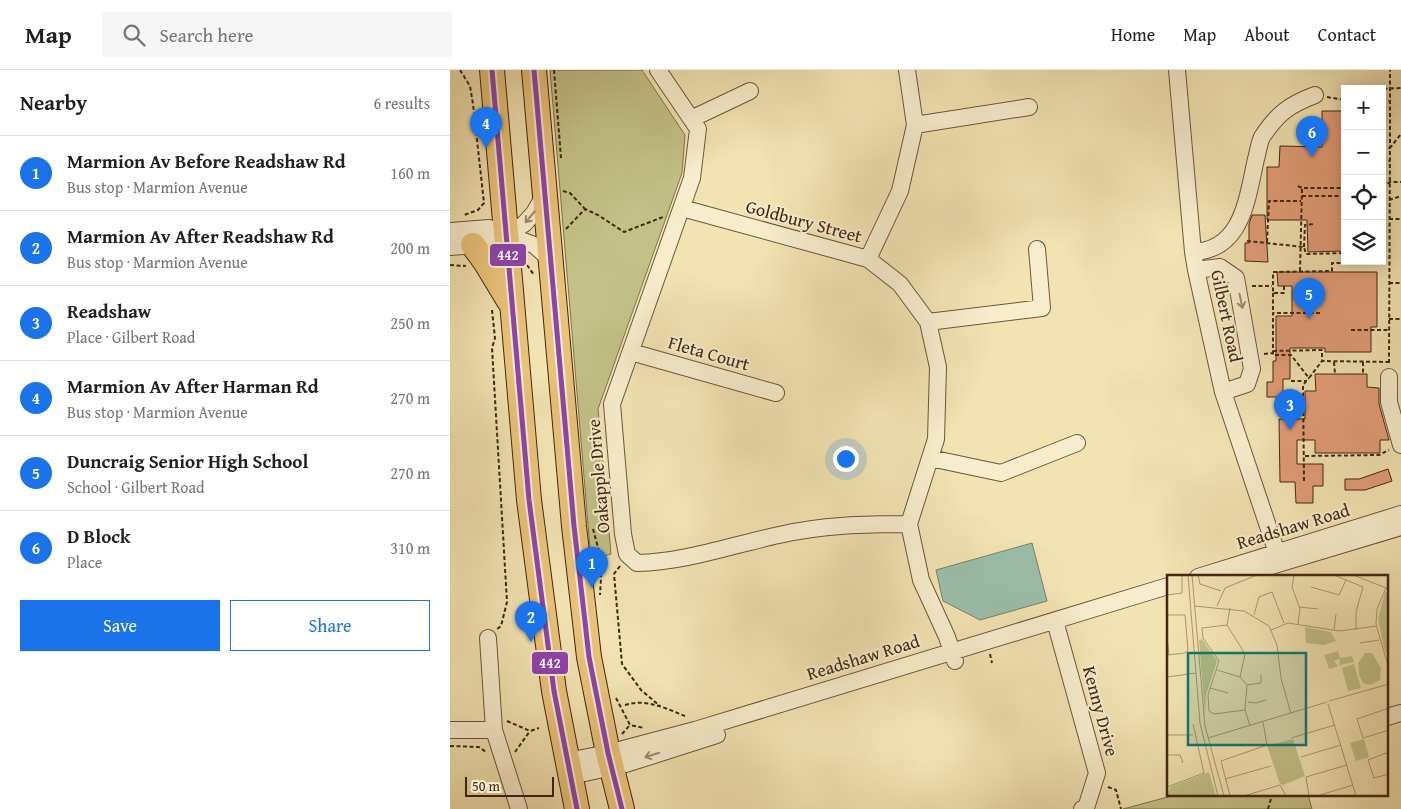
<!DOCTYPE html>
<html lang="en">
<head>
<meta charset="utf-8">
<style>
	:root { --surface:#fff; --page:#f6f6f6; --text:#202124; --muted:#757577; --line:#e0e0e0; --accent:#1a73e8 }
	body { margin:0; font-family:"Gentium Book Plus",serif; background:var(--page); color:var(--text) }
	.controls { position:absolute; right:15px; top:15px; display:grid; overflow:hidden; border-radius:0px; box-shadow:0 2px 12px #0003 }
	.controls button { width:45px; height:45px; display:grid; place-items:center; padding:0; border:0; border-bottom:1px solid var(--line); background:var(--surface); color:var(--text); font:25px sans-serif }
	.scale { position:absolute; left:15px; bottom:12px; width:89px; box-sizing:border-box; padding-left:5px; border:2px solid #442510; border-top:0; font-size:14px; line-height:18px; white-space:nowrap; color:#442510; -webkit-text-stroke:4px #f7edcd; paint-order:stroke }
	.you { position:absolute; left:395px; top:388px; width:18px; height:18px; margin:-12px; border:4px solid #fff; border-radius:50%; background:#1a73e8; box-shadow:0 0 0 8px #1a73e833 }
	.badge { display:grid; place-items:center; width:32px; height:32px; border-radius:50%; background:var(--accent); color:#fff; font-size:16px; font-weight:700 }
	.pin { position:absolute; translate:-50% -41px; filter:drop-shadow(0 1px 2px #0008) }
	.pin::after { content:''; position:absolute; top:26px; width:18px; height:15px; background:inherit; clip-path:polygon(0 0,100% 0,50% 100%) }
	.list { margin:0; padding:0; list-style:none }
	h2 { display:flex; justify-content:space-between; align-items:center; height:65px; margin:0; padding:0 20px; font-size:21px }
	h2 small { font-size:16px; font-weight:400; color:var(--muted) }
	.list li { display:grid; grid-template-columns:32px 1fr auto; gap:15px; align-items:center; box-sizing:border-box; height:75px; padding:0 20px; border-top:1px solid var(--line) }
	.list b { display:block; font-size:19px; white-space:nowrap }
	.list p { margin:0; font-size:16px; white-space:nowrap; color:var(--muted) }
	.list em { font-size:16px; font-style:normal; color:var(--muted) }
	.actions { display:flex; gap:10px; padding:15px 20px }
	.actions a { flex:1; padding:11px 0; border:1px solid var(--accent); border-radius:0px; text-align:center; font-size:18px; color:var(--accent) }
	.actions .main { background:var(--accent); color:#fff }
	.icon { flex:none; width:28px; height:28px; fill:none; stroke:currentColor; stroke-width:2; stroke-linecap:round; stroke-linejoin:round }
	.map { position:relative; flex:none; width:951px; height:739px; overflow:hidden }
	header { display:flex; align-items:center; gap:30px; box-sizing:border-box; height:70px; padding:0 25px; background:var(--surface); border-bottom:1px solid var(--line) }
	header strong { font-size:24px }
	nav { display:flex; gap:28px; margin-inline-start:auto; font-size:18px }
	.search { width:350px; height:45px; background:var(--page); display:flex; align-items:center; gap:12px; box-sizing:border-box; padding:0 18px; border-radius:0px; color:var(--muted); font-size:19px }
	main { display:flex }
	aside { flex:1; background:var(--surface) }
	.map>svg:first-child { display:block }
	.green { fill:#c2c187; stroke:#83734c }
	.water { fill:#9bbeaa; stroke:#78816c }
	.building { fill:#e19c76; stroke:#442510 }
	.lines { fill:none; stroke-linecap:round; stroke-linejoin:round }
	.minor-casing { stroke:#705438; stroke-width:18 }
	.highway-casing { stroke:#442510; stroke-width:26 }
	.path { stroke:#442510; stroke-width:2; stroke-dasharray:4 2.5; stroke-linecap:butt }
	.minor { stroke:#f7edcd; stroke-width:16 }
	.highway { stroke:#e9c279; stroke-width:24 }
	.bus-1-casing { stroke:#f7edcd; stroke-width:9 }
	.bus-1 { stroke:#8e44ad; stroke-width:5 }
	.oneway { stroke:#9e896e }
	.labels { text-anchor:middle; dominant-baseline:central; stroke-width:4; stroke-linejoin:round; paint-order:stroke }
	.street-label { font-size:18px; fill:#442510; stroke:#f7edcd }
	.inset-road { fill:none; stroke:#ac9771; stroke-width:1 }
	.view { fill:#0f766e; fill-opacity:0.15; stroke:#0f766e; stroke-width:2.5 }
	.inset-edge { fill:none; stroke:#442510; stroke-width:2.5 }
	.line-badge { stroke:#f7edcd; stroke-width:2 }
	.badge-label { font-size:14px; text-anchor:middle; font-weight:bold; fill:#fff }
</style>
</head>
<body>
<header>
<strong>Map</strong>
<div class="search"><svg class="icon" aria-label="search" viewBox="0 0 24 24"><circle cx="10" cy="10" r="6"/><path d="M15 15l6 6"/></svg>Search here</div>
<nav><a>Home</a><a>Map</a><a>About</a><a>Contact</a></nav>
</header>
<main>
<aside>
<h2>Nearby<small>6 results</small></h2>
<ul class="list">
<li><span class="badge">1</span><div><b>Marmion Av Before Readshaw Rd</b><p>Bus stop · Marmion Avenue</p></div><em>160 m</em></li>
<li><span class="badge">2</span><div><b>Marmion Av After Readshaw Rd</b><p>Bus stop · Marmion Avenue</p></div><em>200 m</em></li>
<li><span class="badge">3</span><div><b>Readshaw</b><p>Place · Gilbert Road</p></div><em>250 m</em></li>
<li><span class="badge">4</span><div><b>Marmion Av After Harman Rd</b><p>Bus stop · Marmion Avenue</p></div><em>270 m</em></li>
<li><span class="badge">5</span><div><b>Duncraig Senior High School</b><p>School · Gilbert Road</p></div><em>270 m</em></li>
<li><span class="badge">6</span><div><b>D Block</b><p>Place</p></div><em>310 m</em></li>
</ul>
<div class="actions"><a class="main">Save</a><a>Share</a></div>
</aside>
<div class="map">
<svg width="951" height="739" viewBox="0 0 951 739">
	<rect width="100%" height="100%" fill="#f2e3b2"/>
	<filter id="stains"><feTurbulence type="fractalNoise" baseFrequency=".004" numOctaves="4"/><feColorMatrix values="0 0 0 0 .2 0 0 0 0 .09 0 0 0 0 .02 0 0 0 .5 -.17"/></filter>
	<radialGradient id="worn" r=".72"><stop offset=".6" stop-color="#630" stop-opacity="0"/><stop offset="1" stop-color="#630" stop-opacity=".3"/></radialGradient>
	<!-- green -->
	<path class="green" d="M100,0H192L235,65L232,103L148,339L161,484L141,490Z
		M725,725H858L862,739H673Z"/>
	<!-- water -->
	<path class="water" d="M582,473L597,531L530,550L493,531L486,500Z"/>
	<!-- building -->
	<path class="building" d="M872,41H895V181L858,182L857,150H817V97H829L830,76L872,77Z
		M802,145H815L818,192L795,191V173H799V154Z
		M827,202H927V257H921V282H875V278H840V309H833V327H817V312H823V291H826V246H842V216H828Z
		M865,304H917V317L929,318V334L939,370H930V383H865V370H847V394H873V416H863V433H846L845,412H830L829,349H855V321H866Z
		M938,399L942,411L915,420H895V409H909Z"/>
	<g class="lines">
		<defs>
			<path id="minor" d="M208,0L248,59L242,108L162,334L173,464L177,484L187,493C235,492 282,475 329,465C372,455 415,454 459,454
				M727,0L743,182L746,200L773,322L830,492
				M241,49L300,21
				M465,55L579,37
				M232,138L418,189L450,214L478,252L488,297L486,369L459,454L471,510L497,567L505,591
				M0,161L39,158L84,175L102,191
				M0,177L41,174L74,154L84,143L95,124
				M743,182C793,180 797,128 806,89C808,82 809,73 812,67C828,43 839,35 865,25
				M418,189L450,121L465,55L457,0
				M746,200L770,197L786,208L802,299L797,314L773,322
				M478,252L592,238L587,179
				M181,282L326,323
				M939,307V332L951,375
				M480,388L551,403L627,373
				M748,507L951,444
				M785,507L951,457
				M605,551L647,703L636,738L632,739
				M38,568L44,660L69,739
				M937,647L951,643
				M0,660H44
				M117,691L158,683L245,660L718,516
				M121,706L176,694L267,665"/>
			<path id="highway" d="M42,0L79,430L104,621L127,739
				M84,0L124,456L139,587L158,683L172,739
				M23,175L36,193L59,231"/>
		</defs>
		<!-- minor casing -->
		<use href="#minor" class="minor-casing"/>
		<!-- highway casing -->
		<use href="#highway" class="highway-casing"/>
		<!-- path -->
		<path class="path" d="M10,0L20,16L23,34L34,133L28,140L14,145
			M104,0L111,88
			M927,19L951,18
			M877,27L895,30
			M932,31H939
			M932,78H940V0
			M932,91H940
			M848,116L852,118H895
			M932,117L940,112H951
			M113,121L120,123L135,139
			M852,126H895
			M939,130L951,126
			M939,149H951
			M932,156H939
			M116,159L135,139L148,145L174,162L213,147
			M797,171L854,177L856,184L895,183
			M817,172L819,131H851
			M854,177L855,155L864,154
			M0,195L16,196
			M77,195L84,205
			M850,201L852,118
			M939,213H951
			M802,216H822
			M834,216V223H823V202L882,201V193H939
			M823,223V243
			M42,240L45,268L42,278L57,532L51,556L47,559
			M870,243H823V285H841L859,308L872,291
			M939,249H951
			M901,260H939
			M823,281L872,280V291L939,292
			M814,284L823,283
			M884,292L885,304
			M913,292V304
			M939,293L940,78L951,64
			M841,311H857
			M855,386L929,385L939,380
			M854,411L853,315L859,308
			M143,459L152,492L150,525
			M170,496L164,504L172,594L191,620L210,636
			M540,584L542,593
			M166,628L180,655L194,658
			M175,635C196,628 218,639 237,647
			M57,651L80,661L89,658
			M172,664L180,655
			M0,676L29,677L36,682
			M65,682L80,661
			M658,717L666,720L671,739
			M818,739L822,725"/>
		<!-- minor -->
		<use href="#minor" class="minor"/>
		<!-- highway -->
		<use href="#highway" class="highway"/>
		<defs>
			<path id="bus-1" d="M42,0L79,430L104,621L127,739
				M84,0L124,456L139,587L158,683L172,739"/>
		</defs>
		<!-- bus-1 casing -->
		<use href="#bus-1" class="bus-1-casing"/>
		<!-- bus-1 -->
		<use href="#bus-1" class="bus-1"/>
	</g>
	<!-- one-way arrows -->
	<defs><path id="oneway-shaft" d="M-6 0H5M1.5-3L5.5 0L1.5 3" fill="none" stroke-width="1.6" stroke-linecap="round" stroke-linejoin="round" transform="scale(1.25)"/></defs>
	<g class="oneway">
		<use href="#oneway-shaft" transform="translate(80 147) rotate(130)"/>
		<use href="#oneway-shaft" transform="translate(791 231) rotate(78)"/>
		<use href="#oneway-shaft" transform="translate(202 685) rotate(162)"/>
	</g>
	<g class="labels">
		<!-- street labels -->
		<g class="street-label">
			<text transform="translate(354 151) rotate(15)">Goldbury Street</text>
			<text transform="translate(777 246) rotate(78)">Gilbert Road</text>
			<text transform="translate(259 283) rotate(16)">Fleta Court</text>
			<text transform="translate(148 406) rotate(-95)">Oakapple Drive</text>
			<text transform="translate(843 456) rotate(-17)">Readshaw Road</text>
			<text transform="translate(413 587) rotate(-17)">Readshaw Road</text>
			<text transform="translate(651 641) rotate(75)">Kenny Drive</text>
		</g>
	</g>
	<!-- overview -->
	<g transform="translate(717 505)">
		<rect width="221" height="221" fill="#f2e3b2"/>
		<path d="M218,17L221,18V76L218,77L211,44ZM138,52L164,57L169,66L157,70L139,68ZM35,64L50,86L39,120L38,139L32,65ZM171,76L173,83L185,81L187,87L172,90L173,84L167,86L171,91L162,94L157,80ZM198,78H205L214,93L213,105L203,110L196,108L192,100L191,88ZM187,89L194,113L181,116L175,93ZM126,164L138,201L116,210L113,209L100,171ZM197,164L202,182L189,186L183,168ZM42,197L49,221H0L3,212Z" fill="#c2c187"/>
		<path class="inset-road" d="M21,0L33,148L51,221M25,0L38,151L57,221M31,0L33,9L54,16M127,0L125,12L133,34L131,49M167,0L196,12L189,37V55M186,0L222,14M144,12L172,20L179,5M219,13L210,34L209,49L222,94M0,20L15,18V0M27,31L77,36L102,51L110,70L114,103L124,139M50,31L58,13L90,0M132,32L151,34M63,33L60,50L78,79L73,102M0,40H18L21,75L18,78L0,80M87,40L92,22L105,17L117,48M60,50L35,53L36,63L52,86L41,120L42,136L47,139L78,135M104,55L121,48L172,56L210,51M167,55L169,39M0,62L2,80M193,68L212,65M50,95L73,102L80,110L78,135L83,151M0,102L29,98M80,110L94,108V100M43,113L61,118M162,126L222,109M81,127L89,128L99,125M161,129L189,221M222,133L190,144L196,163L222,155M0,160H26M41,163L160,127M124,163L168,150M222,177L201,185L207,203L222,199M0,180H13L16,188M134,182L174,170M58,204L104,191M0,212L37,198L26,149M63,221L54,186L100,170L96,147M77,221L113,210L119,221M142,221L139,202L180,190M150,221L186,210"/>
		<path class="view" d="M21,78H139V170H21Z"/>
		<rect width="221" height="221" class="inset-edge"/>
	</g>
	<g class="line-badge">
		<rect x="39" y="173" width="38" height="24" rx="5" fill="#8e44ad"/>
		<rect x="81" y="581" width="38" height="24" rx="5" fill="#8e44ad"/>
	</g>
	<g class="badge-label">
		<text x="58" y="190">442</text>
		<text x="100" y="598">442</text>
	</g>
	<rect width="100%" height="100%" filter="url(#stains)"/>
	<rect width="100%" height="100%" fill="url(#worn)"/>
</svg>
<div class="controls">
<button>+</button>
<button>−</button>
<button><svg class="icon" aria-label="locate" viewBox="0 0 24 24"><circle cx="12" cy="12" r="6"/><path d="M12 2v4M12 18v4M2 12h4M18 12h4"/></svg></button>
<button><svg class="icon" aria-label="layers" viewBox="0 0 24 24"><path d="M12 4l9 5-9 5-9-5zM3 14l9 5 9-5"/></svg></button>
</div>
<div class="scale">50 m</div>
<div class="you"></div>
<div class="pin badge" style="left:142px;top:518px">1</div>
<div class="pin badge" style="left:81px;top:572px">2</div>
<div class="pin badge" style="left:840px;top:360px">3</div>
<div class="pin badge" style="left:36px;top:78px">4</div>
<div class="pin badge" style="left:859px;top:249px">5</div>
<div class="pin badge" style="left:862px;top:87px">6</div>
</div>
</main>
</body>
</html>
